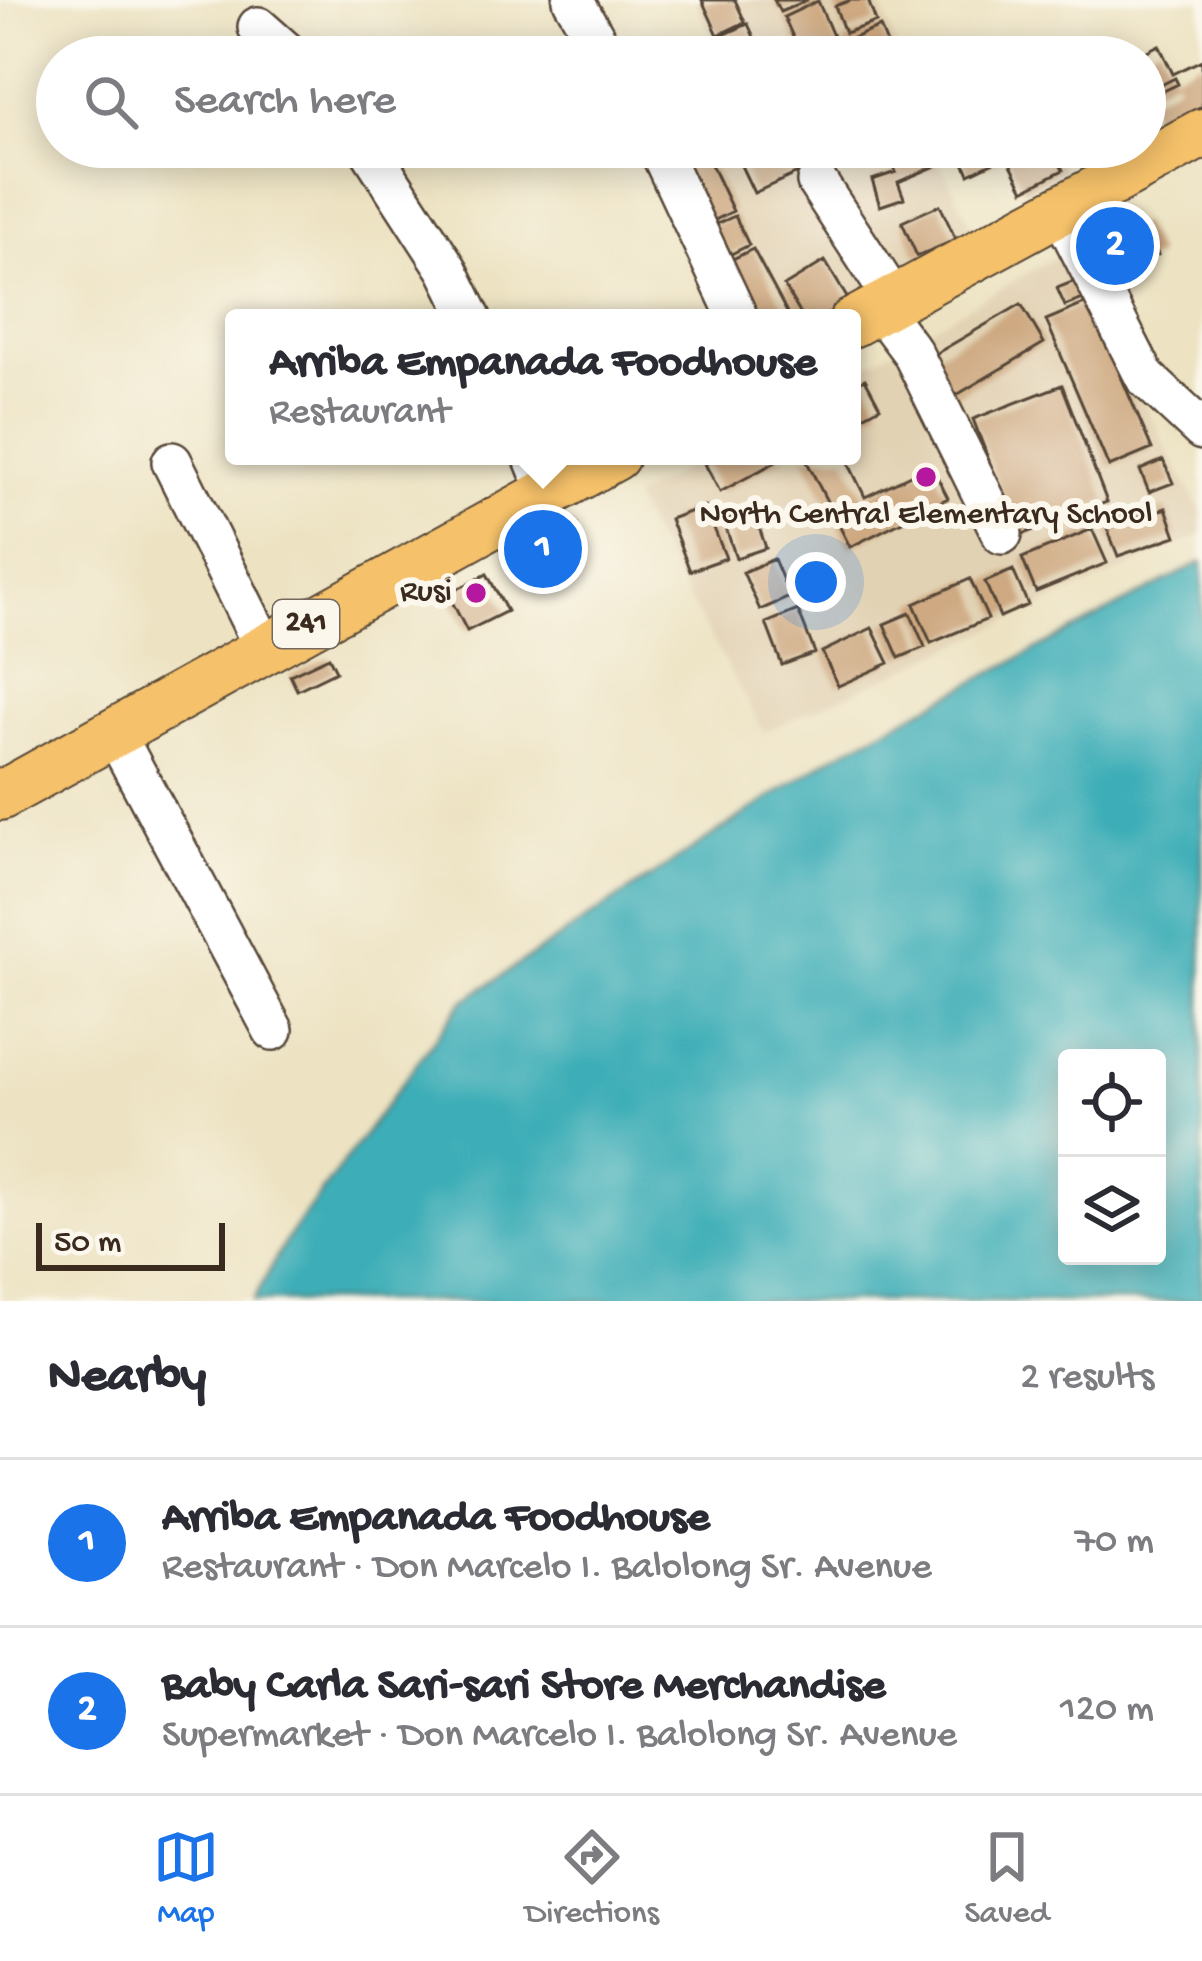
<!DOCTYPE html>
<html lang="en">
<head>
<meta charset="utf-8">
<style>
	:root { --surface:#fff; --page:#f7f7f7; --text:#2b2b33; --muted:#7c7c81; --line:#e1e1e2; --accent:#1a73e8 }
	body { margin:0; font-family:"Gochi Hand",sans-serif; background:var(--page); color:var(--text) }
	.controls { position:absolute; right:36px; bottom:36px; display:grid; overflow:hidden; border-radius:12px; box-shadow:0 6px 30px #0003 }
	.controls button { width:108px; height:108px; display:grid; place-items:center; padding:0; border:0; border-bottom:3px solid var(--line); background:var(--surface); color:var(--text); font:60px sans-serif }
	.scale { position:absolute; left:36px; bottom:30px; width:189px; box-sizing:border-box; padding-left:12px; border:6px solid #3b2a1e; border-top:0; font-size:33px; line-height:42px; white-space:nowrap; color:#3b2a1e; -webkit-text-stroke:9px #fbf7ec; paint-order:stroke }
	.you { position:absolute; left:816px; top:582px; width:42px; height:42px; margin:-30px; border:9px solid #fff; border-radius:50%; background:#1a73e8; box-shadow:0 0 0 18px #1a73e833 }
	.badge { display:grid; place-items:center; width:78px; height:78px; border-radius:50%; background:var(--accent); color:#fff; font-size:39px; font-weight:700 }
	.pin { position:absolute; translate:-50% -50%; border:6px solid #fff; box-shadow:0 3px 12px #0006 }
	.popup { position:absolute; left:225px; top:309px; width:636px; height:156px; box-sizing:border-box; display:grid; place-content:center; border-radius:12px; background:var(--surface); filter:drop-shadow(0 3px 9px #0005); font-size:39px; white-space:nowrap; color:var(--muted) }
	.popup b { font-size:45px; color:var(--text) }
	.popup::after { content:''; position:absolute; left:50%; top:100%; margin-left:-24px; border:24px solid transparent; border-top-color:var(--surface) }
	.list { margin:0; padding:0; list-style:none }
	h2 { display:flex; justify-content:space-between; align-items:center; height:156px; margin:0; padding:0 48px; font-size:51px }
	h2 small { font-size:39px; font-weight:400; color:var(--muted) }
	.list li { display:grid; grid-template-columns:78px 1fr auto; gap:36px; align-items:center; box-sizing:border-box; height:168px; padding:0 48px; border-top:3px solid var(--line) }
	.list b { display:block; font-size:45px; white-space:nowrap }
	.list p { margin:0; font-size:39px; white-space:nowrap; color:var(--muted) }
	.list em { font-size:39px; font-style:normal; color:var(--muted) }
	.icon { flex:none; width:66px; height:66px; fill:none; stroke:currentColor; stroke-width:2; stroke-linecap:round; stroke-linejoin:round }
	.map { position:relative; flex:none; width:1202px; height:1301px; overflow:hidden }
	.search { position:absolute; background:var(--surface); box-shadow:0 6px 30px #0003; left:36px; right:36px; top:36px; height:132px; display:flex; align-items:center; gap:30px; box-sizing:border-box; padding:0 42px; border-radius:66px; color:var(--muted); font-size:45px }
	.sheet { height:492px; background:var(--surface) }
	nav { display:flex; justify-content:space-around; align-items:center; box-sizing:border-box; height:168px; border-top:3px solid var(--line); background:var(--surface); font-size:33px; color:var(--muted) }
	nav a { display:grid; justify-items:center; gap:6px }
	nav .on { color:var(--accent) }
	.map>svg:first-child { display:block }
	.built { fill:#e2d2b4 }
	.water { fill:#3daeb7; stroke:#3c6c6a; stroke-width:3; fill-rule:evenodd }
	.building { fill:#cea981 }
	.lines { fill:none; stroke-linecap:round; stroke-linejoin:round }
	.minor-casing { stroke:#564637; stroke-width:44 }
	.major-casing { stroke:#564637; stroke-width:52 }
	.minor { stroke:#fff; stroke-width:39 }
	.major { stroke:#f5c16b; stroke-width:48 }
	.tree { fill:#9e9774 }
	.poi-dot { fill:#b5179e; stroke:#fbf7ec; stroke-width:4.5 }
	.labels { text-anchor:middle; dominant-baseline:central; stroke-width:12; stroke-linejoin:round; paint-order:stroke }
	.shield { fill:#fbf7ec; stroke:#75685c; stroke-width:3 }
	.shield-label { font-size:30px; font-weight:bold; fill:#3b2a1e }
	.poi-label { font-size:33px; fill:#3b2a1e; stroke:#fbf7ec }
</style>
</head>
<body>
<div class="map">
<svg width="1202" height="1301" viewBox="0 0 1202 1301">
	<rect width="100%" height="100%" fill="#fbf7ec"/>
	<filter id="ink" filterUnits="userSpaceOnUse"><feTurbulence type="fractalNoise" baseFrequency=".00833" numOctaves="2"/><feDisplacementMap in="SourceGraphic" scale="24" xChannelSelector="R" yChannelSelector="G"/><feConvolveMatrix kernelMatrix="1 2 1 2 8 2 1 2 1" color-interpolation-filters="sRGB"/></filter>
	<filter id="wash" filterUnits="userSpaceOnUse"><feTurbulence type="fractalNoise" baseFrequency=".004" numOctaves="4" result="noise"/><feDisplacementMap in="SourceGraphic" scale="48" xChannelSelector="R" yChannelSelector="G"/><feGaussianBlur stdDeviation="2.7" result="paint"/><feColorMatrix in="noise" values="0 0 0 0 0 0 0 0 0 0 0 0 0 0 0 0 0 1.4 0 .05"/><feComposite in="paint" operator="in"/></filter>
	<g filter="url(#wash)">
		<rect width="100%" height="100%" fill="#ede3c3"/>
		<!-- built -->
		<path class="built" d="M695,0H880L900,57H720Z
			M706,147H932L978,239L829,318H749L674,160Z
			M1064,252L1202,514V534L764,732L632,499L707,456H852V373Z"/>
		<!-- water -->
		<path class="water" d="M1202,562V1301H253L286,1240L462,1002L830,758ZM1067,1058H1157V1256H1067Z"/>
		<g id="blocks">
			<!-- building -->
			<path class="building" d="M702,0H735L745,22L718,35Z
				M774,0H808L780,12Z
				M851,0H868L876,22L845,33L835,6Z
				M818,1L842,57H802L784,17Z
				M748,24L763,57H726L717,38Z
				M880,27L892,57H849L843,42Z
				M1159,45L1173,74L1202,60V106L1190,112L1199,128L1163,146L1145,100L1178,84L1175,78L1145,93V57H1135Z
				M748,147H854L754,193L735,153Z
				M886,147H929L936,166L898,182L904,198L880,206L872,180L896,172Z
				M957,147H997L1002,158L969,174Z
				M1002,147H1063L1054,152L1063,170L1024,190Z
				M1098,147H1127L1111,173Z
				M706,154L733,211L707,224L679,167Z
				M940,205L956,240L917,256L902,222Z
				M735,216L749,245L725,257L710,227Z
				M1141,223L1158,255L1106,283L1089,251Z
				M753,249L790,318H754L725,263Z
				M825,261L849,301L820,318H803L784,286Z
				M1075,281L1083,299L1065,306L1057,288Z
				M1089,302L1152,449L1109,467L1046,320Z
				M1021,304L1044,343L955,396L932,356Z
				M865,379L880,407L852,422V386Z
				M1062,385L1107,502L1018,536L973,419Z
				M720,456H787L720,492L705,464Z
				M804,456H845L865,497L931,465L948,498L850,547Z
				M1163,460L1173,483L1149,492L1140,470Z
				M705,506L726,558L690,571L670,519Z
				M1166,508L1176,536L1118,556L1107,528Z
				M754,512L766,548L736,558L724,522Z
				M1092,529L1107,563L1036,592L1022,558Z
				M549,533L558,556L537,565L527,543Z
				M774,559L790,597L760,610L743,572Z
				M1013,570L1028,605L1000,617L985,582Z
				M487,574L507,611L467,631L448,594Z
				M970,579L988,619L931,643L914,604Z
				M798,610L815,653L782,665L766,623Z
				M910,613L925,647L899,658L884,624Z
				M872,628L889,663L838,686L822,652Z
				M329,657L336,671L297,690L290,675Z"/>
		</g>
	</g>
	<g filter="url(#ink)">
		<use href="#blocks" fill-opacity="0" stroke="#564637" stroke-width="3"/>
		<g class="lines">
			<defs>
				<path id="minor" d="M573,0L606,57
					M258,27L292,57
					M368,147L447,269L471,318
					M658,147L738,318
					M817,182L894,300
					M1059,208L1145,377L1202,430
					M879,308L912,352L1002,534
					M533,456L548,493
					M172,462L264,647
					M114,732L273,1030"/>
				<path id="major" d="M852,323L1202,133
					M0,796L615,456"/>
			</defs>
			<!-- minor casing -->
			<use href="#minor" class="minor-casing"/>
			<!-- major casing -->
			<use href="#major" class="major-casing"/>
			<!-- minor -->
			<use href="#minor" class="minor"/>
			<!-- major -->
			<use href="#major" class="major"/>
		</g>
		<!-- trees -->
		<circle class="tree" cx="570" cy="526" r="9"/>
	</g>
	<!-- markers -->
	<g class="poi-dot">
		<circle cx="926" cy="477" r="12"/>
		<circle cx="476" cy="593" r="12"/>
	</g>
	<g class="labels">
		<!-- shield labels -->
		<rect class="shield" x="273" y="600" width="66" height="48" rx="9"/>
		<g class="shield-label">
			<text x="306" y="624">241</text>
		</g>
		<!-- poi labels -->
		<g class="poi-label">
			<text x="926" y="516">North Central Elementary School</text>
			<text x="452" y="593" text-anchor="end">Rusi</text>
		</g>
	</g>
</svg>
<div class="controls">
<button><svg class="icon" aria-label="locate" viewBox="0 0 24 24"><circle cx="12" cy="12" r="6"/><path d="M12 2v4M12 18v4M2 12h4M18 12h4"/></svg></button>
<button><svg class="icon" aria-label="layers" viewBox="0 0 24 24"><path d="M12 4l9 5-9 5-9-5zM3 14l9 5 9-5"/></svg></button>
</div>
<div class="scale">50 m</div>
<div class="you"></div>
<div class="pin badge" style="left:543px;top:549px">1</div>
<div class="popup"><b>Arriba Empanada Foodhouse</b>Restaurant</div>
<div class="pin badge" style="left:1115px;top:246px">2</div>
<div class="search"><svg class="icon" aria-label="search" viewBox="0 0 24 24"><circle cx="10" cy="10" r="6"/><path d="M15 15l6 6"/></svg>Search here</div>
</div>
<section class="sheet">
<h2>Nearby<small>2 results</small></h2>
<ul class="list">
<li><span class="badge">1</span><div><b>Arriba Empanada Foodhouse</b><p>Restaurant · Don Marcelo I. Balolong Sr. Avenue</p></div><em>70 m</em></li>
<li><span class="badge">2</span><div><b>Baby Carla Sari-sari Store Merchandise</b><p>Supermarket · Don Marcelo I. Balolong Sr. Avenue</p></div><em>120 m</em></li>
</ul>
</section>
<nav>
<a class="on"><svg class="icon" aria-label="map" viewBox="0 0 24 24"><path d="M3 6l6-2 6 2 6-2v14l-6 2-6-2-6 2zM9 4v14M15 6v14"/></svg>Map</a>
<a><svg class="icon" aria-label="directions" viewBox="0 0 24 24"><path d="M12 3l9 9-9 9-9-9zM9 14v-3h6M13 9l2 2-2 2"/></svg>Directions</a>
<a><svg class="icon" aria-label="saved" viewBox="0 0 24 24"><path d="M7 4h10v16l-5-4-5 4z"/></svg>Saved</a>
</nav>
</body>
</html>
